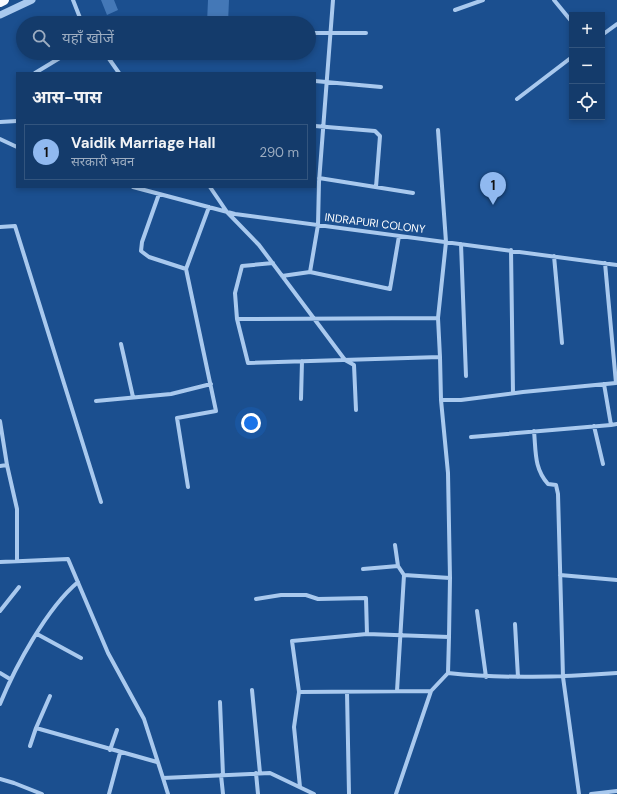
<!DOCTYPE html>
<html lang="hi">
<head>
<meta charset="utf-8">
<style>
	:root { --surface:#143b6b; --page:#1d4271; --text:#f1f3f6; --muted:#9dadc1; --line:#33557e; --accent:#90b9f0 }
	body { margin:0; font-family:"DM Sans","Noto Sans Devanagari",sans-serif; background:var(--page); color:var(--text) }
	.controls { position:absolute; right:12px; top:12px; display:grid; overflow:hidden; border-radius:0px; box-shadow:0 2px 6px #0003 }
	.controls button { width:36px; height:36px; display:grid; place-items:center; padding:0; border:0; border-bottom:1px solid var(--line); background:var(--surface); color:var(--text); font:20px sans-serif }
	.you { position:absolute; left:251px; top:423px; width:14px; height:14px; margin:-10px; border:3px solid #fff; border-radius:50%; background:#1a73e8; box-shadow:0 0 0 6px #1a73e833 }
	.badge { display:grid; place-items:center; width:26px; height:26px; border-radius:50%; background:var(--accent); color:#111; font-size:13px; font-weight:700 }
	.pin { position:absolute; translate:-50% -33px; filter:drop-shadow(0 1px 2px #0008) }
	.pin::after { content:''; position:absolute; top:21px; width:14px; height:12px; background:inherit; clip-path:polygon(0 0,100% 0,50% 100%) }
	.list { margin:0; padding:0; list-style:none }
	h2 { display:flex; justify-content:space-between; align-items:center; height:52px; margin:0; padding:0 16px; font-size:17px }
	h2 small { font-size:13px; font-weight:400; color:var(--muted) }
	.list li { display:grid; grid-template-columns:26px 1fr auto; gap:12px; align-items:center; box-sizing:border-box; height:56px; margin:0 8px 8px; padding:0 8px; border:1px solid var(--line); border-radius:0px }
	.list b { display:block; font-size:15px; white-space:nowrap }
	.list p { margin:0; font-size:13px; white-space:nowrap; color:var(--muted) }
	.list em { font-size:13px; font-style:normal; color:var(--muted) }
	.icon { flex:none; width:22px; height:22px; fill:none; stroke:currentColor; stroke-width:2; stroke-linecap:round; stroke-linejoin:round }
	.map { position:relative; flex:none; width:617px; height:794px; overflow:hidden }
	.search { position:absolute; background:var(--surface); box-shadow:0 2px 6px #0003; left:16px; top:16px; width:300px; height:44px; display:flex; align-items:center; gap:10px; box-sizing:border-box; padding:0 14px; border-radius:22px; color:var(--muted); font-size:15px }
	.panel { position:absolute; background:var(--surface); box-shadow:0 2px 6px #0003; left:16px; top:72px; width:300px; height:116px; border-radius:0px }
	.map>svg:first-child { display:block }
	.building { fill:#4478b7 }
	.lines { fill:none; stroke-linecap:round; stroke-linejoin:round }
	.minor { stroke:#a9c9ee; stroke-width:4 }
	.tertiary { stroke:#a9c9ee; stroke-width:7 }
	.trunk { stroke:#f8faff; stroke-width:10 }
	.labels { text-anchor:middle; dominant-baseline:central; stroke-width:3.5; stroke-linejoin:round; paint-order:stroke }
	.street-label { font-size:11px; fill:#fff; stroke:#1b4f8f }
</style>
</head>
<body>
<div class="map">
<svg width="617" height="794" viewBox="0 0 617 794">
	<rect width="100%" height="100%" fill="#1b4f8f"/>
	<!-- building -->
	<path class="building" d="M101,0H114L118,10L107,15Z
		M208,0H229L228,23H207Z"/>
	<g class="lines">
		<!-- minor -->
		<path class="minor" d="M73,0L82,23
			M554,0L572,22
			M455,10L483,0
			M309,33H366
			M602,35L617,24
			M105,53L119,73
			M35,73L68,53
			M315,81L381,87
			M517,99L572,57
			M0,122L17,121
			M315,126L375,131L380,136L376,187
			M438,130L446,242L438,318
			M0,139L17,147
			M319,178L413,193
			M133,187L235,214L617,265
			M210,187L227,212L259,245L345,360L354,365L356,410
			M159,194L142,242L141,251L149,257L186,269
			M0,227L15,226L101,502
			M461,244L466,376
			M511,250L513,393
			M554,256L562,343
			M310,272L318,225L319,182L333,0
			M282,276L310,272L390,289L399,236
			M237,319L235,293L242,266L273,263
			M121,344L133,397
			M440,357L438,318L237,319L248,363L440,357L441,400H461L523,392L616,383L605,263
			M604,384L611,425L617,424
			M301,399L302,361
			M96,401L171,394L211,384
			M0,421L7,465L17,509V561
			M594,426L603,464
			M534,431C536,452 534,468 548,484L556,485L558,494L563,677L579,794
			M471,437L611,425
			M0,466L7,465
			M188,487L177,418L216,411L186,269L209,207
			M395,545L398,566L404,575
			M0,562L68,559L108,653L144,719L163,778L270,773L314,794
			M363,569L398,566
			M560,575L617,580
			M256,599L281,595H306L318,599L366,598L367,634
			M0,611L19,587
			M477,611L486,677
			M515,624L518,677
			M37,634L81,658
			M449,637L450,578
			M0,673L10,679
			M252,690L260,773
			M397,691L404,575L450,578L448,473L441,400
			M299,692L292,641L367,634L449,637L448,673
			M347,692L349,794
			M220,702L223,775
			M0,704C15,667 47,608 78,582
			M36,728L50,696
			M30,746L36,728L157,762
			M110,750L117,730
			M256,773L258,794
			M221,775L223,794
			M163,778L168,794
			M0,779L14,783L42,794
			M300,787L294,727L299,692L431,691L448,673C505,679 560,677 617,673
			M109,794L120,753
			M396,794L431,691
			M591,794L617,791"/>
		<!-- tertiary -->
		<path class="tertiary" d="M0,15L32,0"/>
		<!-- trunk -->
		<path class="trunk" d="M0,2L4,0"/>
	</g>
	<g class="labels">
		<!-- street labels -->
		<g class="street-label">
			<text transform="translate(375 223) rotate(7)">INDRAPURI COLONY</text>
		</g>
	</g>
</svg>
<div class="controls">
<button>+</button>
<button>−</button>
<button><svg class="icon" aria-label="locate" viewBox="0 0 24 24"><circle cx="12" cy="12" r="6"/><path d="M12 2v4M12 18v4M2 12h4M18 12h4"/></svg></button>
</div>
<div class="you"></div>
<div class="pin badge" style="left:493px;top:205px">1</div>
<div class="search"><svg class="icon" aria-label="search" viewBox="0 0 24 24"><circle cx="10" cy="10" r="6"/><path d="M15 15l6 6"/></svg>यहाँ खोजें</div>
<section class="panel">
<h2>आस-पास<small></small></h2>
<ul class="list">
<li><span class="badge">1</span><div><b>Vaidik Marriage Hall</b><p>सरकारी भवन</p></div><em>290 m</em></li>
</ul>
</section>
</div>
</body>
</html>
